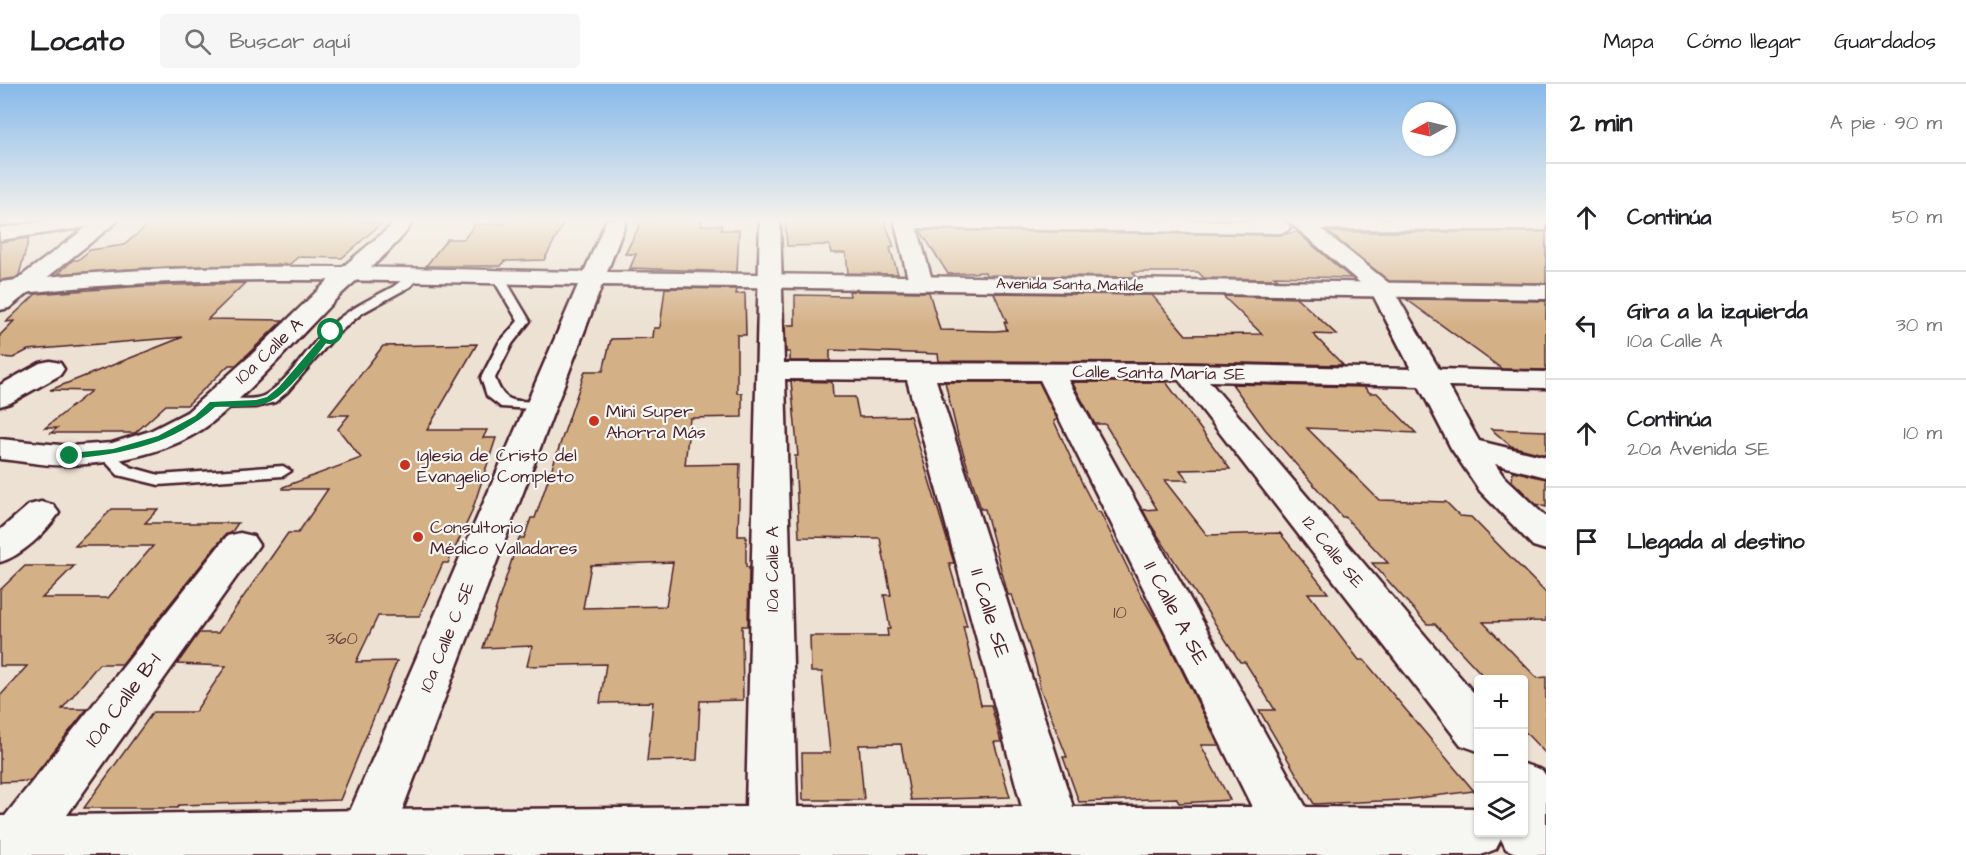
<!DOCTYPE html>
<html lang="es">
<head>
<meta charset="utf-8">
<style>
	:root { --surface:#fff; --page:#f6f6f6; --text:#202124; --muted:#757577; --line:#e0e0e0 }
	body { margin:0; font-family:"Architects Daughter",sans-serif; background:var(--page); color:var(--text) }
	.controls { position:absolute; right:18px; bottom:18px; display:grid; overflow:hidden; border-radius:6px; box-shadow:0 2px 4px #0004 }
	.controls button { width:54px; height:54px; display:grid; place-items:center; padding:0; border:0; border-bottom:2px solid var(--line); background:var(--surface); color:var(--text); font:30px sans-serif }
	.compass { position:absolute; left:1402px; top:18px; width:54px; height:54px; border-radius:50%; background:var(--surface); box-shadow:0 2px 4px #0004; rotate:262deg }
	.stop { position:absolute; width:18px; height:18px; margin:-14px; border:4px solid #0b8043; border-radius:50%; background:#fff }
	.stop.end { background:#0b8043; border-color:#fff; box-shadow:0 2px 6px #0008 }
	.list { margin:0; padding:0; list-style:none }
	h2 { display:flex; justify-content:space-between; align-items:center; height:78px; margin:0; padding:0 24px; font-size:26px }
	h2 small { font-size:20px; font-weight:400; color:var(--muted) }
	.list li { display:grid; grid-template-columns:39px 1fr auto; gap:18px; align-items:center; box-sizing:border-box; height:108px; padding:0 24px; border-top:2px solid var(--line) }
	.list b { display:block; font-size:22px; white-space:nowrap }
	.list p { margin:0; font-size:20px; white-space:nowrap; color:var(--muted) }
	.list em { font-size:20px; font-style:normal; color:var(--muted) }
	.icon { flex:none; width:33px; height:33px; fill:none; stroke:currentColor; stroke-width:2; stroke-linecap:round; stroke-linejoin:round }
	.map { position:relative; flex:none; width:1546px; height:771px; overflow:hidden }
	header { display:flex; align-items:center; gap:36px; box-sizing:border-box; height:84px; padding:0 30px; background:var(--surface); border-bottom:2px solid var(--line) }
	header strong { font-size:28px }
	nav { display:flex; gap:33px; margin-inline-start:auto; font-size:21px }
	.search { width:420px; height:54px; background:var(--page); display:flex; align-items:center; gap:15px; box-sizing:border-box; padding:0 21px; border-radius:6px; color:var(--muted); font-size:22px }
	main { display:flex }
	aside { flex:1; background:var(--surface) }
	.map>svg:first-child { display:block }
	.building { fill:#d4b086; stroke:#4a1f2b; stroke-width:1.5; fill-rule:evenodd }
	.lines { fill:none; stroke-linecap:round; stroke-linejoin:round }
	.service-casing { stroke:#4a1f2b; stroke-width:5 }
	.minor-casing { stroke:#4a1f2b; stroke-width:5 }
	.tertiary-casing { stroke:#4a1f2b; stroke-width:5 }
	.service { fill:#f6f6f2; fill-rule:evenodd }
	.minor { fill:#f6f6f2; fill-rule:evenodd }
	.tertiary { fill:#f6f6f2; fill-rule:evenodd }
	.route { fill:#0b8043 }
	.poi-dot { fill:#c8321e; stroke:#f6f6f2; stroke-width:2 }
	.labels { text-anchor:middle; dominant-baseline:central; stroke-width:4.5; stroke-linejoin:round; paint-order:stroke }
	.far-street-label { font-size:15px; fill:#4a1f2b; stroke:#f6f6f2 }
	.street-label { font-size:18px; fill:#4a1f2b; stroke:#f6f6f2 }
	.poi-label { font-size:18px; fill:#4a1f2b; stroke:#f6f6f2; text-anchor:start }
	.near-number-label { font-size:18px; fill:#6c4342 }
	.near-street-label { font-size:21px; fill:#4a1f2b; stroke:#f6f6f2 }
</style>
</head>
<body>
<header>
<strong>Locato</strong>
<div class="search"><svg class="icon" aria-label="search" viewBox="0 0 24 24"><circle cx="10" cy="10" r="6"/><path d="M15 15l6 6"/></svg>Buscar aquí</div>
<nav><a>Mapa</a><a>Cómo llegar</a><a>Guardados</a></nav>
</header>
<main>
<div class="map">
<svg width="1546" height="771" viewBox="0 0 1546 771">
	<rect width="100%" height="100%" fill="#ece1d2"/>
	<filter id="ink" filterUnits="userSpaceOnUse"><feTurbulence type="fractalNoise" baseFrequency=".0167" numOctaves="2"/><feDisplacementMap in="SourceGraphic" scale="12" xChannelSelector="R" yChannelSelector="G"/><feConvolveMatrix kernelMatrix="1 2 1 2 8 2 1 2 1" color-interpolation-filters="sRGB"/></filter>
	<g filter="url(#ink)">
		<!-- building -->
		<path class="building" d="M186,135H251L383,138L342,174L298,173L290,180L145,184L58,190L73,176H78L90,166L124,161L153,137Z
			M508,135H566L544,176L508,177H504L501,182H426L447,155H464L475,140H504Z
			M643,135L702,136L701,141H722L721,146H739L737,188L630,184L636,170H625Z
			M785,135H884L894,163L890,164L898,190L848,189L846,169H831L829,161L787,162Z
			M920,146L1280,151L1297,148L1351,194L1274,192L1278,195L1204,194L1198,188H1133L1137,193L986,191L985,188L948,190Z
			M1328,148H1546V199L1389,197Z
			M29,154L19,191L15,194L0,196V158Z
			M245,199L208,235L283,236L249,269L236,281H229L187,321H166L135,349H51L57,344H45L91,307L50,306L183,253L28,266L13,274L0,273V251L14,237L6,238L36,210L144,202Z
			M665,204L737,205L736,210L745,209L746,251H737V309H742V333L690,334L685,381L740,380L738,452H746V483H749L748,542H742L743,616L700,617L697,676L647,677L653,618L600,619L606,580L527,582L532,562L483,564L519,454H524L531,434H535L585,287H603L611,255L653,254L654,244H660ZM673,478L666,522L583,524L591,481Z
			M849,207L929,208L940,246L995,247L1007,246L1004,238L1007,239L994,209L1152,211L1186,251L1262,250L1223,212L1297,214L1337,251L1313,250L1343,281L1187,278L939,277L938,270L830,266V277H790V268H786L785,241H795V211L850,212Z
			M1406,215L1546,217V286L1502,285Z
			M477,260L427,346H487L483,354H496L471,430L448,479H443L419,532H378L356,578L397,577L340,716L179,721L177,724H84L153,628H195L226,582L177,580L199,549H218L288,449H298L328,405H283V403L361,374L338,345L349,331H329L383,262Z
			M791,297L832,298L833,313H855L859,333L910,332L954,479H949L967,542H963L981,621H991L1001,658H994L1010,713L911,716L901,660L859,661L864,716H803L802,669H830L822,588H811L810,552H888L887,545H890L884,511H891L880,454L799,453L795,372H798Z
			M945,298H1039L1057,335L1054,337L1083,401L1097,428H1100L1141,511L1160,543L1219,661H1201L1230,716L1179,719L1176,714L1079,718L1063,673H1067L1040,604L1036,583L1012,511H1008L985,425H981L958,352Z
			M1072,298H1166L1230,385L1180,386L1188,396H1164L1207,451L1280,449L1328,509H1308L1359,576H1364L1474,707L1402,716L1314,720L1259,626H1275L1245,578H1240L1149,438L1143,426L1157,425L1105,340H1095Z
			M1232,300L1364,303L1370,309H1377L1416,349L1307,344L1379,416L1446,418L1460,432L1471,433L1546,509V537L1483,538L1537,594L1546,593V670L1524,647V596H1487L1435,540H1427L1372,479H1388L1345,433H1342L1265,345Z
			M1491,345L1546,347V371L1511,362Z
			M1513,387L1546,395V423L1536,420L1512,397Z
			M112,425H158L145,439H238L231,449L225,451L122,580H99L62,625H87L30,697L0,698V612L27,582H0V506L25,482H74L42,514H108L153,462H75Z"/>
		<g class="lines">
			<defs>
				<path id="service" d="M413,189L419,192L411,202L362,229L336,251L287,308L275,318L256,323L213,324L206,320C216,308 251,321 267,310C291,294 306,266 326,246C345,227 368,216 391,204C399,200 407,190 413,189Z
					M506,191L512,194L508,200L530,237L512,260L495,294C506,326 519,313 546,320L548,323L546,326L501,323L487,312L481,294L499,259L518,237L496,200L502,192Z
					M114,363L120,365L122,368L120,375L130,383L159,391L283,382L291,387L283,392L159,401L118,391L104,376L108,365Z"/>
				<path id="minor" d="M61,135H120L9,224L0,226V208L87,143L0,156V144Z
					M391,135H411L412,138C401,161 356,195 336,215C296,256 254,305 210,340C173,368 118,379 72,381C49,383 23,377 0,375V355L70,362L112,359L150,347L187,328L251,271L339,186L390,143Z
					M760,135H780L784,279L1187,280L1411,285L1372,209L1286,135H1546V146L1321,145L1390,200L1439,285L1546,288V304L1448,302L1479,357L1546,373V393L1495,380L1504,393L1546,433V466L1533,462L1480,407L1451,364L1419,302L1209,297L1478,614V667L1461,661L1179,296H1068L1306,723L1478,724V748H1524V680L1542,686L1546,692V771H1521L1506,765L1501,755L1496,765L1481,771H0V732H5L227,452L240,449L253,452L259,461L67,731L366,726L746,723ZM785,295L907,296L1022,723H797ZM936,296H1040L1252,723H1073Z
					M894,135L1280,137L1287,139L1290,143L1287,147L1280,149L917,144L933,199L929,204L921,206L913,204L909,199Z
					M50,277L60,279L64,285L60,291L10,319L0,322V301L40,279Z
					M41,418L53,421L59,429C46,448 22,472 0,478V446L29,421Z"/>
				<path id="tertiary" d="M607,135H627L607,188L1546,201V215L602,201L385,771H331L578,201C386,198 191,187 0,212V198C193,174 390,185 584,188Z"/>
			</defs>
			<!-- service casing -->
			<use href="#service" class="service-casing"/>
			<!-- minor casing -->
			<use href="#minor" class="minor-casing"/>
			<!-- tertiary casing -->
			<use href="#tertiary" class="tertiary-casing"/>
			<!-- service -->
			<use href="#service" class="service"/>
			<!-- minor -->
			<use href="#minor" class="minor"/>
			<!-- tertiary -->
			<use href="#tertiary" class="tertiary"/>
		</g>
	</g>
	<!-- sky -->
	<linearGradient id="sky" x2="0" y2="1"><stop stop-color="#86b9ea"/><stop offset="0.56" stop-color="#f6f2eb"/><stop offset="1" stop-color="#f6f2eb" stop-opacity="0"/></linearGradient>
	<rect width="1546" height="243" fill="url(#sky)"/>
	<!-- route -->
	<path class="route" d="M328,246L335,248C322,264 289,309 271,317C255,325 233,322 215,323C174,360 123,370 70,375L65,372L70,369L113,365L158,352L195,332L210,318L256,316L267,313L279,303Z"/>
	<!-- markers -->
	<g class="poi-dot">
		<circle cx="594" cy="337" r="6"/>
		<circle cx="405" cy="381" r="6"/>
		<circle cx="418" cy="453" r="6"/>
	</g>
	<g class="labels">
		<!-- far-street labels -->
		<g class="far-street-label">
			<text transform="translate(1070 201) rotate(1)">Avenida Santa Matilde</text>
		</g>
		<!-- street labels -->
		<g class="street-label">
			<text transform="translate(269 267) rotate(-44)">10a Calle A</text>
			<text transform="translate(1159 289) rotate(1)">Calle Santa María SE</text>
			<text transform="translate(1333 468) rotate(51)">12 Calle SE</text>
			<text transform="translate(772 485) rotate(-90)">10a Calle A</text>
			<text transform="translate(447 553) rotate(-68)">10a Calle C SE</text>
		</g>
		<!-- poi labels -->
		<g class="poi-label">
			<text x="606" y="327">Mini Super<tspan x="606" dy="21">Ahorra Más</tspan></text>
			<text x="417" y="371">Iglesia de Cristo del<tspan x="417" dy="21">Evangelio Completo</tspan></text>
			<text x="430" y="443">Consultorio<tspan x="430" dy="21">Médico Valladares</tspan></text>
		</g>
		<!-- near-number labels -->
		<g class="near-number-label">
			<text x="1120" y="528">10</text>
			<text x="342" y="554">360</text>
		</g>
		<!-- near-street labels -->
		<g class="near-street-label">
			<text transform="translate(990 529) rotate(73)">11 Calle SE</text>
			<text transform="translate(1176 529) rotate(62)">11 Calle A SE</text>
			<text transform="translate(123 616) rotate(-53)">10a Calle B-1</text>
		</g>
	</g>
</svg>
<div class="controls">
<button>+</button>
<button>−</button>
<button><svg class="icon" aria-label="layers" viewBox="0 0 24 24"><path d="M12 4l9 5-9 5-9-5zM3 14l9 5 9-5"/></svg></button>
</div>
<svg class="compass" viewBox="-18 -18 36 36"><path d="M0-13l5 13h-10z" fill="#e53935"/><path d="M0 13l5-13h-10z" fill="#757577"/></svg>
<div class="stop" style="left:331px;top:248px"></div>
<div class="stop end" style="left:70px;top:372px"></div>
</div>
<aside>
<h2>2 min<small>A pie · 90 m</small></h2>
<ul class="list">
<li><svg class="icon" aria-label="ahead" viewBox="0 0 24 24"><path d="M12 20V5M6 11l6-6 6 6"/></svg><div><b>Continúa</b></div><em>50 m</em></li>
<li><svg class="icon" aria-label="left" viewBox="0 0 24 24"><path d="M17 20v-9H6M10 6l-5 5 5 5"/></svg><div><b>Gira a la izquierda</b><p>10a Calle A</p></div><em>30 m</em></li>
<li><svg class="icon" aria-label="ahead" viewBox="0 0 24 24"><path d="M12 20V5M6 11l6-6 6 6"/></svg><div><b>Continúa</b><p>20a Avenida SE</p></div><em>10 m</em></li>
<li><svg class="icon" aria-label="arrive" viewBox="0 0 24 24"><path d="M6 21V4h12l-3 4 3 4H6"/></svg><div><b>Llegada al destino</b></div></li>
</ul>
</aside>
</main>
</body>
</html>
